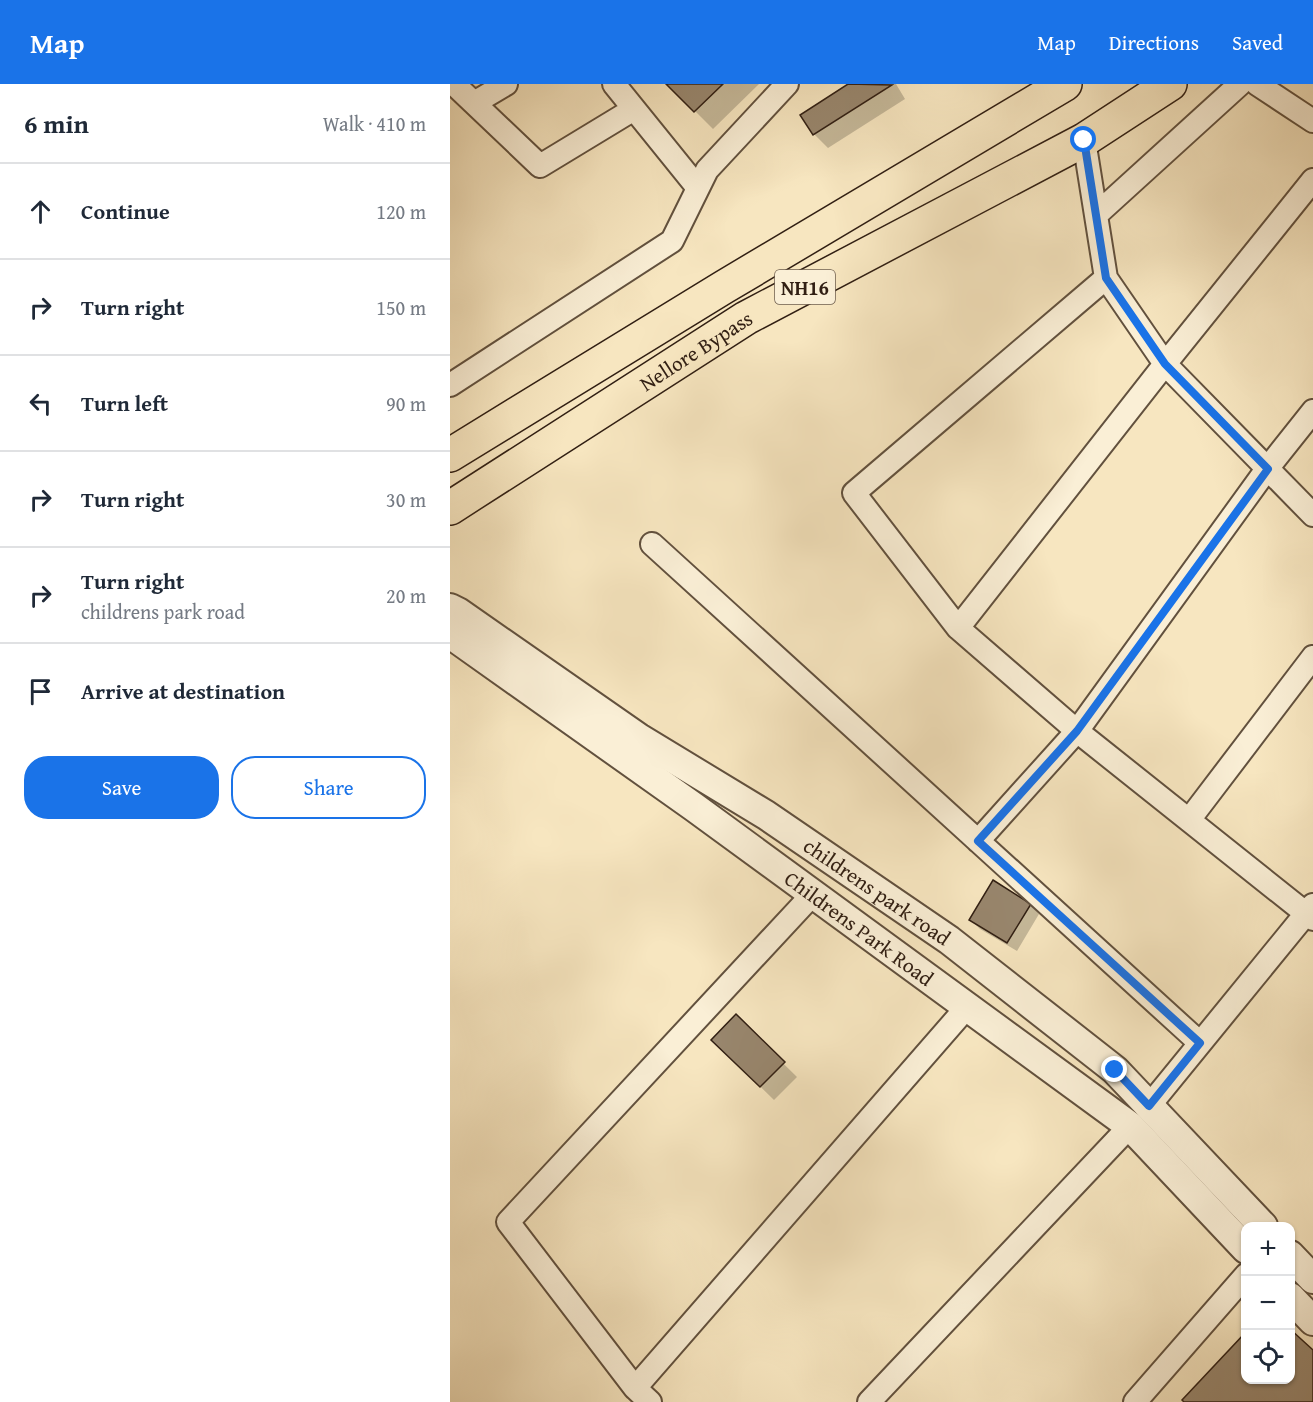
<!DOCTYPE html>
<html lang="en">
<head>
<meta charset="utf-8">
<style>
	:root { --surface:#fff; --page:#f2f2f3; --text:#1f2937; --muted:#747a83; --line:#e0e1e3; --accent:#1a73e8 }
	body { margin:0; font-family:"Gentium Book Plus",serif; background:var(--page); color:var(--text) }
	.controls { position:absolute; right:18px; bottom:18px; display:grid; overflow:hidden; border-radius:12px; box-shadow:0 2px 4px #0004 }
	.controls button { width:54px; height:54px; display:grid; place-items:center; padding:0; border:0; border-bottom:2px solid var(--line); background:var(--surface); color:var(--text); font:30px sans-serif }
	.stop { position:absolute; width:18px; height:18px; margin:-14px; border:4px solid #1a73e8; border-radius:50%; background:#fff }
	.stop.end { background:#1a73e8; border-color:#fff; box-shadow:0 2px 6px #0008 }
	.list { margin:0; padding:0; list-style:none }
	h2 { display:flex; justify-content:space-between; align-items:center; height:78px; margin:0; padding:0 24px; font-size:26px }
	h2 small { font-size:20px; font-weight:400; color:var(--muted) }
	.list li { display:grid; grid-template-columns:39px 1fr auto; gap:18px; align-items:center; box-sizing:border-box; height:96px; padding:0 24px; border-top:2px solid var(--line) }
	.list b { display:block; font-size:22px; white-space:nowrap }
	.list p { margin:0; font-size:20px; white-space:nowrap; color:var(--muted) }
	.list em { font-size:20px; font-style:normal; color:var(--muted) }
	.actions { display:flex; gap:12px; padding:18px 24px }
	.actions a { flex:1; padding:14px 0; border:2px solid var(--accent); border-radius:24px; text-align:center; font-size:21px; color:var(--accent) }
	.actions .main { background:var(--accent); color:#fff }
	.icon { flex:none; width:33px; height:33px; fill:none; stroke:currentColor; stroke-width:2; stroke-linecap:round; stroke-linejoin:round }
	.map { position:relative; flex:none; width:863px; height:1318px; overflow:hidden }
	header { display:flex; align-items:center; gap:36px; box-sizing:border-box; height:84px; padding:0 30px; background:var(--accent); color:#fff }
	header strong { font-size:28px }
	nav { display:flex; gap:33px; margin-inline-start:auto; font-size:21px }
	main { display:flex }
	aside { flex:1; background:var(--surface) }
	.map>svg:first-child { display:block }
	.shadow { fill:#0003 }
	.building { fill:#98866d; stroke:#311f13; stroke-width:1.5 }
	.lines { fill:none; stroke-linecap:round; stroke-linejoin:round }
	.minor-casing { stroke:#62513e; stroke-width:26 }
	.tertiary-casing { stroke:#62513e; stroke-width:32 }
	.trunk-casing { stroke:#311f13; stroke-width:36 }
	.minor { stroke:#faefd6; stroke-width:22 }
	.tertiary { stroke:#faefd6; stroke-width:28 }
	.trunk { stroke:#f7e6c0; stroke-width:33 }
	.route { stroke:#1a73e8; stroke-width:8 }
	.labels { text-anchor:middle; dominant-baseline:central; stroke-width:5; stroke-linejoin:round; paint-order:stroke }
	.shield { fill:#faefd6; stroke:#6d5d4e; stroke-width:1.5 }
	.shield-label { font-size:20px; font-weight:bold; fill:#311f13 }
	.street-label { font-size:21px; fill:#311f13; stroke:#faefd6 }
</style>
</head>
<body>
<header>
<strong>Map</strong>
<nav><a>Map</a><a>Directions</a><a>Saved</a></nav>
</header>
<main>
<aside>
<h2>6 min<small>Walk · 410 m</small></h2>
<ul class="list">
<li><svg class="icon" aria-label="ahead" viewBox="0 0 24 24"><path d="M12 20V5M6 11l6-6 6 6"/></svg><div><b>Continue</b></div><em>120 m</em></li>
<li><svg class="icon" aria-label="right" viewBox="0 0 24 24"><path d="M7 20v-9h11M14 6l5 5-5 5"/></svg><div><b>Turn right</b></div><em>150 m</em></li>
<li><svg class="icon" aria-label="left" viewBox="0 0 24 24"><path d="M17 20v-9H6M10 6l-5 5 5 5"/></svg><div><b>Turn left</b></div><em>90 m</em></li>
<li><svg class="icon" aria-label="right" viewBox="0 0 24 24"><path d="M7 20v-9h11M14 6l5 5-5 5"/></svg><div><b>Turn right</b></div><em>30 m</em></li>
<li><svg class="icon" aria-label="right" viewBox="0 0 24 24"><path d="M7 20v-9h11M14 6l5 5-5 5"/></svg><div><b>Turn right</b><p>childrens park road</p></div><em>20 m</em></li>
<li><svg class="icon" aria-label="arrive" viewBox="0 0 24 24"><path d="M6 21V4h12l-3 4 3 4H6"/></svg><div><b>Arrive at destination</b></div></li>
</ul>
<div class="actions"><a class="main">Save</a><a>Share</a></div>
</aside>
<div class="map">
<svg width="863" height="1318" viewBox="0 0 863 1318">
	<rect width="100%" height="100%" fill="#f7e6c0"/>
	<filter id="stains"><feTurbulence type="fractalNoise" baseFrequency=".00333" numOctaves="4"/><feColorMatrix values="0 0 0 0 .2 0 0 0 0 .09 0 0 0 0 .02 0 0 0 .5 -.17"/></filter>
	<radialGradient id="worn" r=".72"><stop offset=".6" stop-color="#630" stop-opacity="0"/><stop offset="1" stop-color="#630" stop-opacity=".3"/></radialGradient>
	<!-- shadow -->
	<path class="shadow" d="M218,0H309L263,45Z
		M400,0H446L455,15L378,64L364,50L352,31Z
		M580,821L589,830L567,867L530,845L521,836Z
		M286,933L347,993L324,1016L263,956Z
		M863,1268V1318H736L796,1296H840Z"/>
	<!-- building -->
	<path class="building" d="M216,0H273L244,28Z
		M398,0L442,1L363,51L350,31Z
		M543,796L581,820L557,859L519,836Z
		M286,930L335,978L310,1003L261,956Z
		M840,1245L863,1266V1318H734L732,1316L796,1248V1296H840Z"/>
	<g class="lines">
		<defs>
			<path id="minor" d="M4,0L90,82L184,25
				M164,0L248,104
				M807,0L863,37
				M24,19L56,0
				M634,56L656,194L715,280L863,431
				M646,131L790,0
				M656,194L404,409L508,544L627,647L863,835
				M0,301L222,157L257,86L337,0
				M202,460L750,959
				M508,544L715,280L863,96
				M739,736L863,573
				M528,757L627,647L817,385L863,327
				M699,1022L863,821
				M185,1304L58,1138L363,810
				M200,1318L185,1304L517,923
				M419,1318L680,1042
				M685,1318L796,1191"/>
			<g id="tertiary">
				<path id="s1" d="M0,524L8,528L189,654L316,731L499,856L665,986L813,1142"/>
				<path id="s2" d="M0,550L244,723L680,1042L796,1165"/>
				<path d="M840,1171L863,1195"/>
				<path d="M840,1213L863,1237"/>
			</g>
			<g id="trunk">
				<path d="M0,371L274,203L615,0"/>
				<path id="s3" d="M0,424L296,234L634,56L720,0"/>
			</g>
		</defs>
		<!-- minor casing -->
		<use href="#minor" class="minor-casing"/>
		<!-- tertiary casing -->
		<use href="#tertiary" class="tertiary-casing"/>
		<!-- trunk casing -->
		<use href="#trunk" class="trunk-casing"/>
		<!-- minor -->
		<use href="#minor" class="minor"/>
		<!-- tertiary -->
		<use href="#tertiary" class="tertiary"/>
		<!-- trunk -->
		<use href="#trunk" class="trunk"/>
	</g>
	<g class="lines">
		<!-- route -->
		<path class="route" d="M634,56L656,194L715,280L818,385L627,647L528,757L750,959L699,1022L665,986"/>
	</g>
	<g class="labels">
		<!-- shield labels -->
		<rect class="shield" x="325" y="186" width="60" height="34" rx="4.5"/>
		<g class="shield-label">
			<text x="355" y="203">NH16</text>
		</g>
		<!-- street labels -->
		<g class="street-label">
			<text stroke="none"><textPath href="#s3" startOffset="292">Nellore Bypass</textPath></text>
			<text stroke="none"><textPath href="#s1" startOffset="513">childrens park road</textPath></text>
			<text stroke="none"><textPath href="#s2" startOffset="504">Childrens Park Road</textPath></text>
		</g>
	</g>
	<rect width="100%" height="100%" filter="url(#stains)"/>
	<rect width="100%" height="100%" fill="url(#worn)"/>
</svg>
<div class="controls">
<button>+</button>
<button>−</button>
<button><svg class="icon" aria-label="locate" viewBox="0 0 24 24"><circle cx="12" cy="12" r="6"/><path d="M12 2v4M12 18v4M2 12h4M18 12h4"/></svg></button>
</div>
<div class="stop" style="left:634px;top:56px"></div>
<div class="stop end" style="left:665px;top:986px"></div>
</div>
</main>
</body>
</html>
